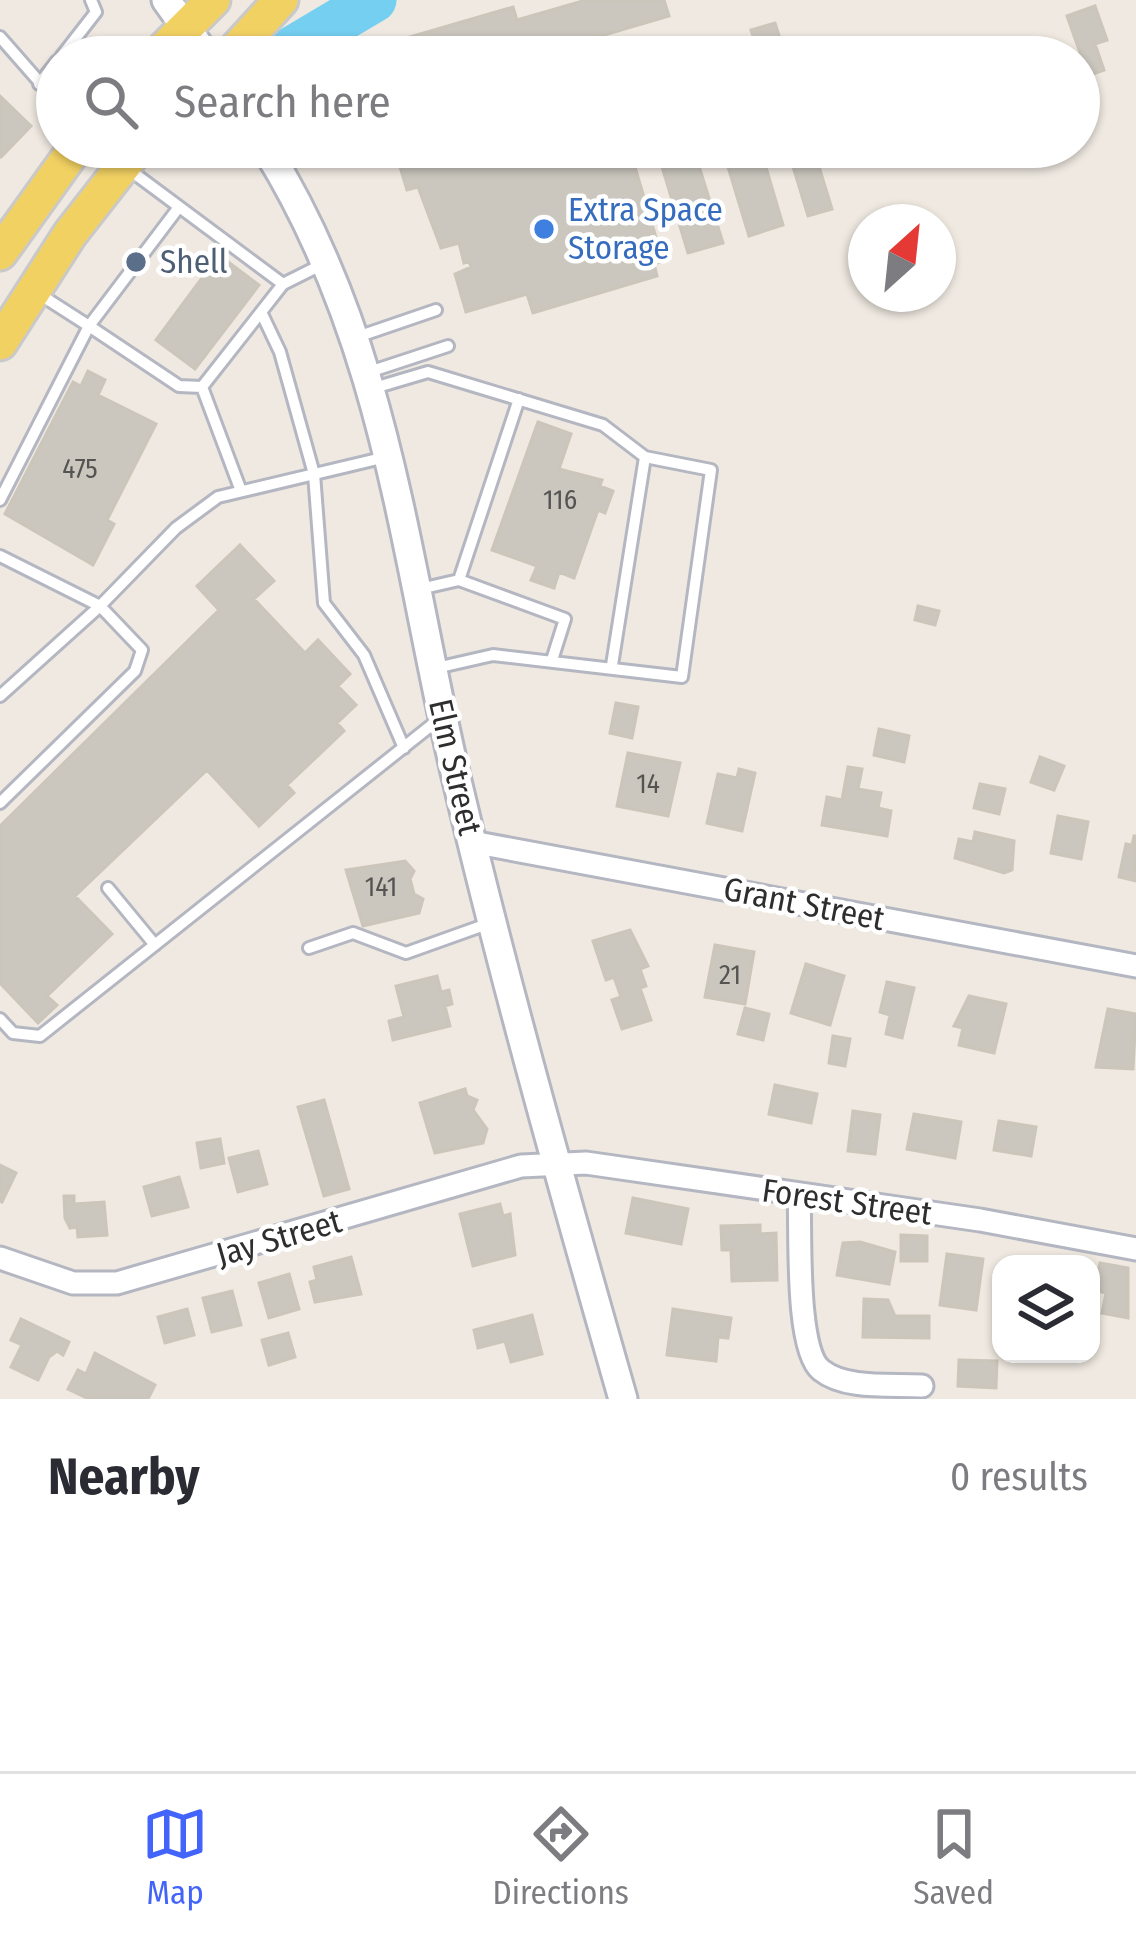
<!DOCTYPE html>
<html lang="en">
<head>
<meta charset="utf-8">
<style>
	:root { --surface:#fff; --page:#f7f7f7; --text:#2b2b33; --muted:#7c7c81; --line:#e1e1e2; --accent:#4264fb }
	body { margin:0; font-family:"Fira Sans Condensed",sans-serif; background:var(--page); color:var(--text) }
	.controls { position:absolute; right:36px; bottom:36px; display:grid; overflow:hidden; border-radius:24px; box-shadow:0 3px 9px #0004 }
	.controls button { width:108px; height:108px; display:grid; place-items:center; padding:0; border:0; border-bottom:3px solid var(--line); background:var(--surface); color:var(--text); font:60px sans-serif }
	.compass { position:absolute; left:848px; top:204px; width:108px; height:108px; border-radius:50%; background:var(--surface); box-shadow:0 3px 9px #0004; rotate:27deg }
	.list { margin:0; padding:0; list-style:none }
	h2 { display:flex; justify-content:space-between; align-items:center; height:156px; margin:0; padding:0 48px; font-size:51px }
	h2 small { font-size:39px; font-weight:400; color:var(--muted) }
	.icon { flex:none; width:66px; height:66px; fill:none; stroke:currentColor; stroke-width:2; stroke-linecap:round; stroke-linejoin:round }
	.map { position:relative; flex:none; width:1136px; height:1399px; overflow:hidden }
	.search { position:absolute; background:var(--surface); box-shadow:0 3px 9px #0004; left:36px; right:36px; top:36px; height:132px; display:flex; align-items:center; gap:30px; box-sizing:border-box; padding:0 42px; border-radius:66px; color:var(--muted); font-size:45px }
	.sheet { height:372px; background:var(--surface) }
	nav { display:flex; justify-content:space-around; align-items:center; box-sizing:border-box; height:168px; border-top:3px solid var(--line); background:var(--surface); font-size:33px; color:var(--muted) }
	nav a { display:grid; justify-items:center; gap:6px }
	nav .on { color:var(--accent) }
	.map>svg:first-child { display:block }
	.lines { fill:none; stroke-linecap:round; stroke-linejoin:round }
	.river { stroke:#75cff0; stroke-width:45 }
	.building { fill:#cbc7bf; stroke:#cbc5ba; stroke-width:3 }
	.service-casing { stroke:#b4b7c1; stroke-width:16 }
	.minor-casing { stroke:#b4b7c1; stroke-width:27 }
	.secondary-casing { stroke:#b4b7c1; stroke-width:33 }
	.primary-casing { stroke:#c9c9c9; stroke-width:39 }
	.service { stroke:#fff; stroke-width:10 }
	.minor { stroke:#fff; stroke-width:21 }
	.secondary { stroke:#fff; stroke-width:27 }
	.primary { stroke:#f2d163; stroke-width:33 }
	.shop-dot { fill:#3f7fe0; stroke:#fff; stroke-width:4.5 }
	.service-dot { fill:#5c6f8a; stroke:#fff; stroke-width:4.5 }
	.labels { text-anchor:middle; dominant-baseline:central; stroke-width:9; stroke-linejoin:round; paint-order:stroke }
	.number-label { font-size:27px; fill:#555452 }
	.shop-label { font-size:33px; fill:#366cbe; stroke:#fff; text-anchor:start }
	.service-label { font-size:33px; fill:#4e5e75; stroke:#fff; text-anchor:start }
	.street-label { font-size:33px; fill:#2e2e2e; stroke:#fff }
</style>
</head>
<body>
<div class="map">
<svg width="1136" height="1399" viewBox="0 0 1136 1399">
	<rect width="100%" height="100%" fill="#efe9e1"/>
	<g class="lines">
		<!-- river -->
		<path class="river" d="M278,57L374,0"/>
	</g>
	<!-- building -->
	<path class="building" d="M586,0H664L669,16L529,57H367L365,50L513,7L517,20Z
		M1095,6L1107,40L1095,44L1104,70L1079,79L1083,61L1067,16Z
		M775,23L786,57H760L751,30Z
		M727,38L733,57H695L692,48Z
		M0,96L31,126L1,157L0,156Z
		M394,147H629L663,261L654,264L657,276L533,313L527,294L466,312L455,274L471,267L469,261L464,263L459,243L441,248L418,187L407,190Z
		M656,147H693L723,243L688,253Z
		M722,147H760L783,225L749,236Z
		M787,147H813L832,209L808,216Z
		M219,255L259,285L195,369L156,340Z
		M88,371L105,380L98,395L156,424L107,520L114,524L93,565L5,514L73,382L81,386Z
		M538,422L571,434L559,469L602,480L600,486L613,491L605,513L598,510L574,578L559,572L554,588L531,580L537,566L492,550Z
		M240,545L274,581L254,599L305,653L318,640L350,674L338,686L356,705L337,723L344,731L287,785L294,793L259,826L207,770L75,896L112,934L47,996L57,1005L38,1023L0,983V826L219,610L197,586Z
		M918,606L939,611L935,625L915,620Z
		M616,703L638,707L632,738L610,733Z
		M879,729L909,736L904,762L874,755Z
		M628,753L680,763L668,816L617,806Z
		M1040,757L1064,766L1054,790L1031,782Z
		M848,767L862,769L858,789L881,793L878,808L891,811L887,836L822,825L827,797L842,800Z
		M739,769L755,773L742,831L707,823L718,774L737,778Z
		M980,784L1005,789L999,814L974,808Z
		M1058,816L1088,822L1081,859L1051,853Z
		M975,832L1014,841L1012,870L1004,873L955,858L959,839L973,842Z
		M1134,836H1136V881L1119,877L1126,844L1132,845Z
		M405,861L414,871L410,879L414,894L423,899L419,913L363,926L346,870Z
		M630,930L648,966L640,969L646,986L640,988L651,1020L622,1029L612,1000L621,997L614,977L606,980L593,941Z
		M715,945L754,952L745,1004L705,997Z
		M806,964L844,976L830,1025L791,1013Z
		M437,976L441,992L449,990L452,1004L445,1006L450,1026L393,1040L389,1021L404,1017L396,986Z
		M887,982L914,988L902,1038L886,1034L890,1015L880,1012Z
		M969,996L1006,1004L994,1053L959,1045L963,1028L954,1026Z
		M745,1008L769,1014L763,1040L738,1034Z
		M1108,1009L1136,1014L1133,1069L1096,1067Z
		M833,1036L850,1039L845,1066L829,1063Z
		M775,1085L817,1094L811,1123L769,1114Z
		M465,1089L467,1096L477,1100L473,1110L487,1129L483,1143L435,1153L420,1103Z
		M324,1100L349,1189L324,1196L298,1107Z
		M853,1111L880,1115L875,1154L848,1151Z
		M914,1114L961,1122L955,1158L907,1149Z
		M999,1121L1036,1127L1031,1156L994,1150Z
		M220,1139L224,1163L201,1168L197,1143Z
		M258,1151L267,1184L238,1192L229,1158Z
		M0,1165L16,1173L2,1202L0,1201Z
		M179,1177L188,1207L152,1216L144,1187Z
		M64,1196H74V1204L104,1202L107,1235L78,1237L77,1227L70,1228L65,1218Z
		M633,1198L688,1209L681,1244L626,1233Z
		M500,1204L503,1216L510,1214L515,1255L473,1266L460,1214Z
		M760,1225V1234L776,1233L777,1280L732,1281L731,1250H722L721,1226Z
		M901,1235L927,1236V1261H901Z
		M860,1242L895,1252L889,1284L837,1275L843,1243Z
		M947,1254L983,1259L976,1310L940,1305Z
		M351,1257L361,1294L315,1302L310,1282L317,1280L314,1267Z
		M1100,1263L1128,1268V1318L1102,1313L1106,1293L1094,1290Z
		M289,1274L299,1309L269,1318L259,1283Z
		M232,1291L241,1325L212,1332L203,1298Z
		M864,1299L888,1300L895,1316H929V1338L863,1337Z
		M187,1309L194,1335L165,1343L158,1317Z
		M673,1309L731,1318L728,1338L718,1337L716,1361L667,1355Z
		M532,1315L542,1354L511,1362L505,1341L478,1348L474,1330Z
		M21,1319L69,1342L63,1355L57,1351L49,1357L38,1380L11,1367L22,1345L11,1340Z
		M288,1333L295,1357L269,1365L262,1340Z
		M95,1353L155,1385L148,1399H89L68,1389L78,1370L86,1374Z
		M959,1360L997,1361L996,1388L958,1386Z"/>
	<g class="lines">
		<defs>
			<path id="service" d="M0,37L57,102
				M61,57L96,12L91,0
				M39,84L57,61
				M127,168L283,284
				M36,292L89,326L179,207
				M261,312L280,352L314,474L324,603L364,655L404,748
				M357,337L436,310
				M369,372L448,346
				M202,387L241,491
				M374,388L428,372L603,425L645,457L711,470L682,677L493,655L436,668
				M0,500L89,326L179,386L202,387L283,284L321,265
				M0,556L100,606L0,696
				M459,580L519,399
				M420,589L459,580L565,619L552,660
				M612,665L645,457
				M0,803L135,671L142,650L100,606L176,528L218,497L386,457
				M108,888L155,945
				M309,948L353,933L406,953L490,923
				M0,1019L13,1033L40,1036L438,720"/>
			<path id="minor" d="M472,842L1136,966
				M799,1195C801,1230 795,1349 821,1370C846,1390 892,1384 922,1386
				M0,1258L73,1283H117L521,1166L586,1163L980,1220L1136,1249"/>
			<path id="secondary" d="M166,0L207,57
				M265,147C389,345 405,564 458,785C507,991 565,1196 623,1399"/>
			<path id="primary" d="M156,57L213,0
				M229,57L281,0
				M0,253L76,147
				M0,343L70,234L138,147"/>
		</defs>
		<!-- service casing -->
		<use href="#service" class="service-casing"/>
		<!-- minor casing -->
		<use href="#minor" class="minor-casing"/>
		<!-- secondary casing -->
		<use href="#secondary" class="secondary-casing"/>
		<!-- primary casing -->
		<use href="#primary" class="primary-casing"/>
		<!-- service -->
		<use href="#service" class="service"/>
		<!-- minor -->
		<use href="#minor" class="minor"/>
		<!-- secondary -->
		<use href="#secondary" class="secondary"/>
		<!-- primary -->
		<use href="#primary" class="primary"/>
	</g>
	<!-- markers -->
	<circle class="shop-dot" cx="544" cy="229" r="12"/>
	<circle class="service-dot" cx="136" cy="262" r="12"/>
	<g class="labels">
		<!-- number labels -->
		<g class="number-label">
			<text x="80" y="469">475</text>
			<text x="560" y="500">116</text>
			<text x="648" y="784">14</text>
			<text x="381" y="887">141</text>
			<text x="730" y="975">21</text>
		</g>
		<!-- shop labels -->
		<g class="shop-label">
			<text x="568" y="210">Extra Space<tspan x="568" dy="38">Storage</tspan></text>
		</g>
		<!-- service labels -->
		<g class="service-label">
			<text x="160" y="262">Shell</text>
		</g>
		<!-- street labels -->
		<g class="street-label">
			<text transform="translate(455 767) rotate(77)">Elm Street</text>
			<text transform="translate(804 904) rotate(11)">Grant Street</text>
			<text transform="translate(847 1202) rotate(8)">Forest Street</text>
			<text transform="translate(279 1238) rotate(-16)">Jay Street</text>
		</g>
	</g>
</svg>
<div class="controls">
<button><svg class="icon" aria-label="layers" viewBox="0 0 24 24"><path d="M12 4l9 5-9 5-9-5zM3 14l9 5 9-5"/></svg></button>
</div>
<svg class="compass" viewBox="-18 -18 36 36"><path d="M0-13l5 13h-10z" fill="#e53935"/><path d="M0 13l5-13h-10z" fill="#7c7c81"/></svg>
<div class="search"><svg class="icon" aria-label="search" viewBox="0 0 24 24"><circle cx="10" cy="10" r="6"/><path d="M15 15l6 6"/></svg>Search here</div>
</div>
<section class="sheet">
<h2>Nearby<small>0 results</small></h2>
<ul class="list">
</ul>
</section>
<nav>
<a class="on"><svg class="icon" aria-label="map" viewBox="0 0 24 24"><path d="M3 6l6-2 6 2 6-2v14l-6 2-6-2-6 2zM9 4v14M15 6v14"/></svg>Map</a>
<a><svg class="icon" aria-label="directions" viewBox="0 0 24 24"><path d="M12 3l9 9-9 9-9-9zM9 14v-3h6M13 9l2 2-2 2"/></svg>Directions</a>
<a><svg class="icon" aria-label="saved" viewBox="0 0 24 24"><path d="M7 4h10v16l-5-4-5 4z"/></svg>Saved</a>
</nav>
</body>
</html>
